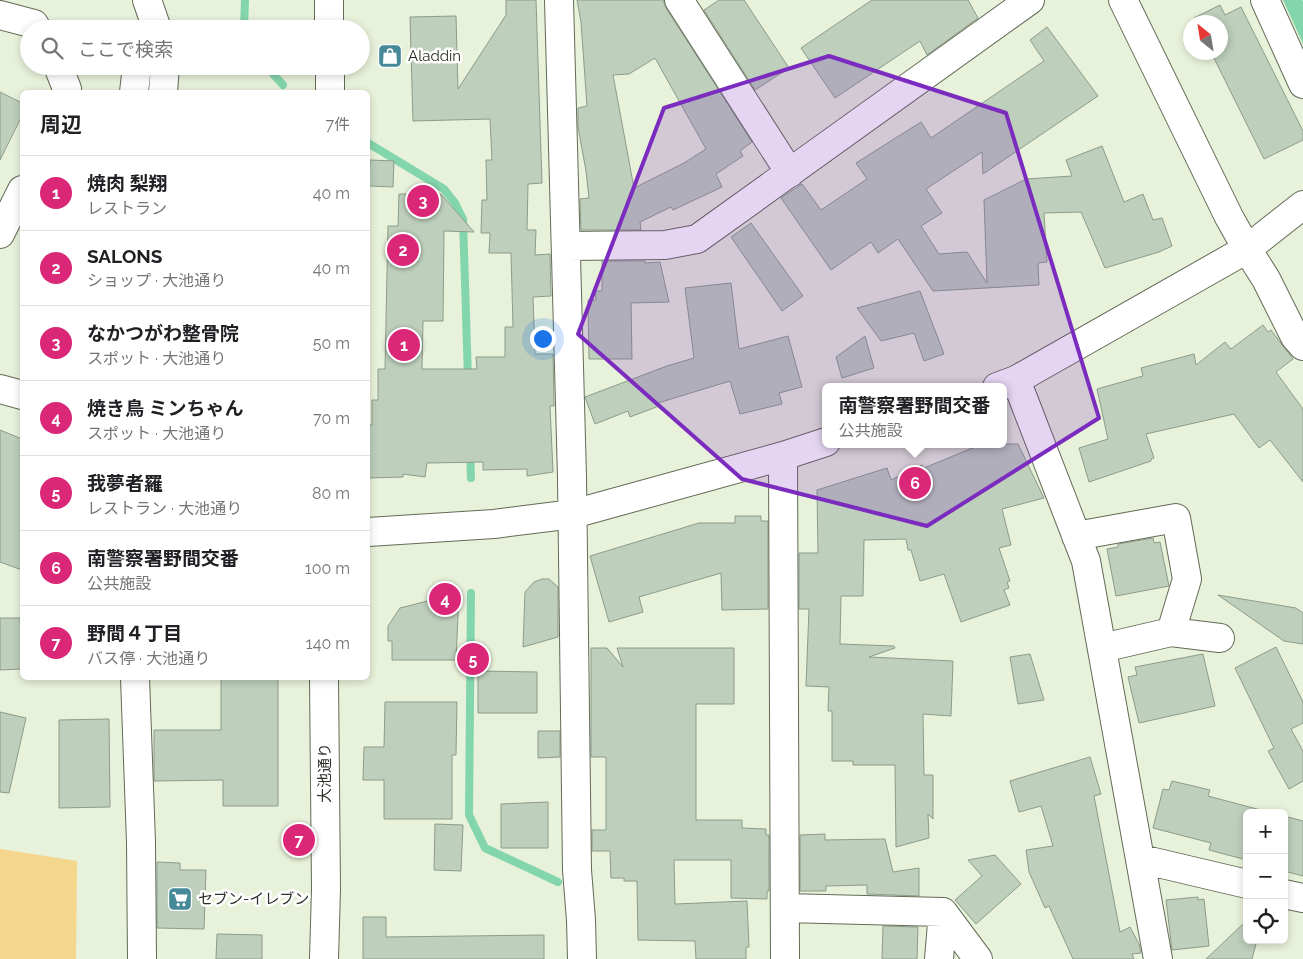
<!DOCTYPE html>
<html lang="ja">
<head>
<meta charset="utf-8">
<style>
	:root { --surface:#fff; --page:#f6f6f6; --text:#202124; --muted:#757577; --line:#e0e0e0; --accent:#db2777 }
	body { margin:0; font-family:Raleway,"Noto Sans JP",sans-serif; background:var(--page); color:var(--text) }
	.controls { position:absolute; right:15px; bottom:15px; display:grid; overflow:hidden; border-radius:8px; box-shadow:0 2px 8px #0003 }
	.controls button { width:45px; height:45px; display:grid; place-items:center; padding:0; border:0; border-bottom:1px solid var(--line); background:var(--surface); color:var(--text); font:25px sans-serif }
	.compass { position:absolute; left:1183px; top:15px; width:45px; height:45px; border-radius:50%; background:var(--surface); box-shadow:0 2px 8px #0003; rotate:330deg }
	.you { position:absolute; left:542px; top:338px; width:18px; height:18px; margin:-12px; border:4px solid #fff; border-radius:50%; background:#1a73e8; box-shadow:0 0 0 8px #1a73e833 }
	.badge { display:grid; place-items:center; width:32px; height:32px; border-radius:50%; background:var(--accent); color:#fff; font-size:16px; font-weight:700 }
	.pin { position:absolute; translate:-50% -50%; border:2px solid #fff; box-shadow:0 1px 5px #0006 }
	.popup { position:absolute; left:822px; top:383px; width:185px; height:65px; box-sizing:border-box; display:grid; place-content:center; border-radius:8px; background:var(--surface); filter:drop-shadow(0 1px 4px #0005); font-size:16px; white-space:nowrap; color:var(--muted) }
	.popup b { font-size:19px; color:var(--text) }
	.popup::after { content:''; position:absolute; left:50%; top:100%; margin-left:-10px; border:10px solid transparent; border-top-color:var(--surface) }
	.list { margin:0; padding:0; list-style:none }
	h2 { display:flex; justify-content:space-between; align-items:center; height:65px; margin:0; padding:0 20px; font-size:21px }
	h2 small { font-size:16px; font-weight:400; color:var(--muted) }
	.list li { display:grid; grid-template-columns:32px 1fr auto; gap:15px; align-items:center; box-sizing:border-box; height:75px; padding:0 20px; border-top:1px solid var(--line) }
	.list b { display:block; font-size:19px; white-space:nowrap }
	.list p { margin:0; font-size:16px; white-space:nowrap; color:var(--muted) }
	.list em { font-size:16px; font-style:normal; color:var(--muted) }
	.icon { flex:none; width:28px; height:28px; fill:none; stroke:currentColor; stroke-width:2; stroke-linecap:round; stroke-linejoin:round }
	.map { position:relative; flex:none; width:1303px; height:959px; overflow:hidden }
	.search { position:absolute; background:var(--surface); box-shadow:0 2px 8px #0003; left:20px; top:20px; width:350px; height:55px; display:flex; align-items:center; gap:12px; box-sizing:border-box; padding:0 18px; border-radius:28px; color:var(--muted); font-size:19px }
	.panel { position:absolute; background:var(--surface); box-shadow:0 2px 8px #0003; left:20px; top:90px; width:350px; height:590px; border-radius:8px }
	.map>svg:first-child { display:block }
	.green { fill:#f4d68d }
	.water { fill:#83d6ac }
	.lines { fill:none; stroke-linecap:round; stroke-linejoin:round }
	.stream { stroke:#83d6ac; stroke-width:8 }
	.building { fill:#becfbc; stroke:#8c9c8a; fill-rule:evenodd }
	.minor-casing { stroke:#636b57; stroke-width:30 }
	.minor { stroke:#fff; stroke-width:28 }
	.marked { fill:#7b2cbf; fill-opacity:0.2; stroke:#7b2cbf; stroke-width:4; stroke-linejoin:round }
	.labels { text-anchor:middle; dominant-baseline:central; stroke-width:5; stroke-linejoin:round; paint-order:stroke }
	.poi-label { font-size:15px; fill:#2d3028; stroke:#fff; text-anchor:start }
	.street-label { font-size:15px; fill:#2d3028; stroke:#fff }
</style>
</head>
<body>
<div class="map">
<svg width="1303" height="959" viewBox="0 0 1303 959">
	<rect width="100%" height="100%" fill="#e8f1da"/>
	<!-- green -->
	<path class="green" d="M0,849L77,861L76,959H0Z"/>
	<!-- water -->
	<path class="water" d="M1283,0H1302L1303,1V44Z"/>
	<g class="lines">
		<!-- stream -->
		<path class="stream" d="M244,29L245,0
			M266,66L283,85
			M368,143L444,189L455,203L463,219L468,379
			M470,453L471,478
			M471,593L469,815L485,848L558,882"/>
	</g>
	<!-- building -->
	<path class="building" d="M506,0H536L542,183L528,184L527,230H536L535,255L550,254L551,296L533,297L535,354H553L554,406H550L553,472L527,476V469L483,470V462L427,463L425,477L403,474V477L368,478V425H372V400H378V369H385L388,226H398L399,194H441L474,232L444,231L443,321H423L422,369H477L476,357H505V327H513L511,253H489L490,233H481L482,200H487L486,160H492L490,119L413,121L410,17L456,16L458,89L506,15Z
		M577,0H663L666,8L752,142L740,151L743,156L716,174L722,187L673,210L671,207L640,222L641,230H581L580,199L589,198L586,171L578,127V108L587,106L581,22ZM655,58L706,149L684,163L634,188L613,75L629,74Z
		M719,0H744L789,68L755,90L704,10Z
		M872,0H968L978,18L927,55L920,41L835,98L801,48Z
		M1220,5L1225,15L1241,7L1303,131V140L1264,159L1211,52H1220V22H1196L1194,18Z
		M1047,27L1098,96L983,174L982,152L926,189L942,213L921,226L939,254L967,252L987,283L984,200L1026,179L1072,176L1066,160L1102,146L1124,202L1143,194L1153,220L1162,218L1172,246L1159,252L1105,268L1081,212L1044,213L1047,262L1038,263L1039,285L933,291L898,239L878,253L871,242L831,270L781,198L802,184L821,210L867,179L856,163L921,122L931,138L1044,61L1030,40Z
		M0,92L22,103V116L0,160Z
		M370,160L394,161L393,187L369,186Z
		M751,223L803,296L782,311L731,237Z
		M602,261H645V263L660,262L669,302L631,303L632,359H589L588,300H596L595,291H602Z
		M731,283L739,349L788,336L802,387L779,393L782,404L740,414L730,381L658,403L659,406L630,417L628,411L595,424L585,397L667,366L694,358L685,288Z
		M920,291L944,354L924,361L914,333L881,341L857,308Z
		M1263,325L1268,332L1271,330L1293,359L1276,372L1303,409V482L1270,440L1259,448L1234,414L1146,434L1154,458L1151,459V461L1089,482L1079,448L1108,439L1097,389L1143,376L1141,368L1194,354L1196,365L1225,342L1231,349Z
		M865,336L874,368L842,378L836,357Z
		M0,430L22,439V570L0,562Z
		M982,444H1018L1044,498L1002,509L1011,545L999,548L1010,581L1007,582L1009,588L1004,590L1010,605L961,622L944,574L920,581L911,550H908L906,539L864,540L863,596H841L840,644L894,646L895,648L869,657L953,661L951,716L923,714L924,775H933V819L928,814L929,838L896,847L895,765H853V761H832V711H828L829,687L806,686L809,609H799V553H818L817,490L887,468L891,480L922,465L924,468Z
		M735,516H761V521H768V609L722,610L721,573L639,597L643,612L609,622L590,556L699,523H735Z
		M1153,538L1154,543L1160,542L1169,586L1116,596L1107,549L1118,547V544Z
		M542,579H549L558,587V637L523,647L525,592L534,582Z
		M459,593L456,660H392V641H388V626L400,608Z
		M1218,595L1296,608L1303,613V644L1284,641Z
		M0,618H20L22,669L0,670Z
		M1276,647L1303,702V723L1291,729L1303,751V781L1289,789L1268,751L1274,748L1235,668Z
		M591,648H607L623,667L617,648H734V704H696V820H742V828L766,829V835H769V891H767V899L731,898V860H674L675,904L747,901L749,947H746V959H696L695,941L638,940L637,881H624V878H611L610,851H592V830H606V757H591Z
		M1030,654L1044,700L1018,704L1010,657Z
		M1203,654L1215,706L1139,723L1128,677L1137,675L1135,667Z
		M478,671L537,672V713H478Z
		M221,678H278V806H223V780L154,781V730H221Z
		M385,702H457L456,755H452V819H384V780H363L364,747H384Z
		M0,712L26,718L9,793L0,792Z
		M109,719L110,807L59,808V720Z
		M538,731H560V757L538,758Z
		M1090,757L1101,794L1094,796L1120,932L1130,927L1139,944L1141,953L1132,954L1134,959H1073L1049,906L1045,908L1029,872L1026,850L1053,846L1041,806L1019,812L1010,781Z
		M1172,781L1210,790L1208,796L1272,813H1247V860L1209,850L1211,843L1153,828L1163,789L1169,790Z
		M548,802V848H501V804Z
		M1284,816L1303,821V876L1284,871Z
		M435,824L463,825L461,871L434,870Z
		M825,834V840L885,839L893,872L919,868V896L867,894V885L826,886V891H800V835Z
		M995,855L1021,884L976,924L955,900L982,876L968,860Z
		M157,862L180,863V870H206L204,929L157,928Z
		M1198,897V900L1204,899L1209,946L1172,950L1166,900Z
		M363,917H386V937L544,935V959H363Z
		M1244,923L1247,925V940H1257L1252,959H1206Z
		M883,926L918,927L917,959H882Z
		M217,934L262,935V959H216Z"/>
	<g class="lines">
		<defs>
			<path id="minor" d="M147,0L157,29
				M329,0V29
				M559,0L572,477L577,870L581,920L582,959
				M679,0L790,173
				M1123,0L1229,217L1247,249L1266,279L1295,337L1303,346
				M1265,0L1303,84
				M0,15L34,24L37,29
				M58,66L67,89L66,92
				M330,66V92
				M134,92L137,66
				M163,92L165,66
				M0,234L22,190
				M567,246L665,245L697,239L1030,0
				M1016,380L1086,561L1158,959
				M997,387L1016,380L1247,249L1303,205
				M0,389L22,395
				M783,456L785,959
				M368,532L494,524L573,514L783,456L826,442
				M1076,536L1176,518L1187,579L1171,632L1102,648
				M1171,632L1220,638
				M135,678L141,842L142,959
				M1141,859L1247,884
				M1284,894L1303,898
				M785,908L943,912L939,959
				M943,912L978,959
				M324,959L326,889L324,678"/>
		</defs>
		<!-- minor casing -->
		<use href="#minor" class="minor-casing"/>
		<!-- minor -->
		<use href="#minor" class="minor"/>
	</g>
	<!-- marked area -->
	<path class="marked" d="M829,56L1006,113L1099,418L927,526L742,479L578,334L664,108Z"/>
	<!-- icons -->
	<defs>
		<symbol id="shop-square" viewBox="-11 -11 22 22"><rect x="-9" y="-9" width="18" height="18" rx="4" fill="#468999" stroke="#fff"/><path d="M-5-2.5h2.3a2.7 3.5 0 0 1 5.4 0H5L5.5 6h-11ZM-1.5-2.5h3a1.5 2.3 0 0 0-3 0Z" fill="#fff"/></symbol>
		<symbol id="supermarket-square" viewBox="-11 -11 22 22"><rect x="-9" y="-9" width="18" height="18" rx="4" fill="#468999" stroke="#fff"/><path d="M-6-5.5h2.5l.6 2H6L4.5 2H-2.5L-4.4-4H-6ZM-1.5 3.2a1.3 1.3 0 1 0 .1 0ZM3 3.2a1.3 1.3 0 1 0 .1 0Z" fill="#fff"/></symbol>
	</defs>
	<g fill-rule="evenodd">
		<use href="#shop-square" x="376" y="42" width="28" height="28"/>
		<use href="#supermarket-square" x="166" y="885" width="28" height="28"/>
	</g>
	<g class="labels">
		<!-- poi labels -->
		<g class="poi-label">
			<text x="408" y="56">Aladdin</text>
			<text x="198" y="899">セブン-イレブン</text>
		</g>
		<!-- street labels -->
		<g class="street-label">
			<text transform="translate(325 773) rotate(-90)">大池通り</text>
		</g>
	</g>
</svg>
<div class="controls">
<button>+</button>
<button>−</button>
<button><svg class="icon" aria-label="locate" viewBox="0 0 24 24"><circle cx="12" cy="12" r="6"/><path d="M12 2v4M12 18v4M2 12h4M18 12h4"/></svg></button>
</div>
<svg class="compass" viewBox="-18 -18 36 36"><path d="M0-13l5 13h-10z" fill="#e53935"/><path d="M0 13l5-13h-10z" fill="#757577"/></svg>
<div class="you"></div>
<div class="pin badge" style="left:404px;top:345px">1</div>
<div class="pin badge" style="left:403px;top:250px">2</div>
<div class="pin badge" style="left:423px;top:201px">3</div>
<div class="pin badge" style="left:445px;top:599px">4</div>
<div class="pin badge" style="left:473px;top:659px">5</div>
<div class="pin badge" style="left:915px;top:483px">6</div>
<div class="popup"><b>南警察署野間交番</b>公共施設</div>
<div class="pin badge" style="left:299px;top:840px">7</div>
<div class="search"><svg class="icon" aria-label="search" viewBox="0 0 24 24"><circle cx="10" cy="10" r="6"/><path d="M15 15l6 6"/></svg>ここで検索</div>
<section class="panel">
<h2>周辺<small>7件</small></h2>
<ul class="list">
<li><span class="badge">1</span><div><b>焼肉 梨翔</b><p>レストラン</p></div><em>40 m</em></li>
<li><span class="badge">2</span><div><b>SALONS</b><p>ショップ · 大池通り</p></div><em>40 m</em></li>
<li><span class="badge">3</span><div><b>なかつがわ整骨院</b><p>スポット · 大池通り</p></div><em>50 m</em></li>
<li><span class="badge">4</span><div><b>焼き鳥 ミンちゃん</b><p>スポット · 大池通り</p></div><em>70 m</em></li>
<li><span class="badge">5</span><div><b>我夢者羅</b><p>レストラン · 大池通り</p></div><em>80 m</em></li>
<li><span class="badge">6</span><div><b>南警察署野間交番</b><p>公共施設</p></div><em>100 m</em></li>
<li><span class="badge">7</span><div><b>野間４丁目</b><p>バス停 · 大池通り</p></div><em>140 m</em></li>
</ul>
</section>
</div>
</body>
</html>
